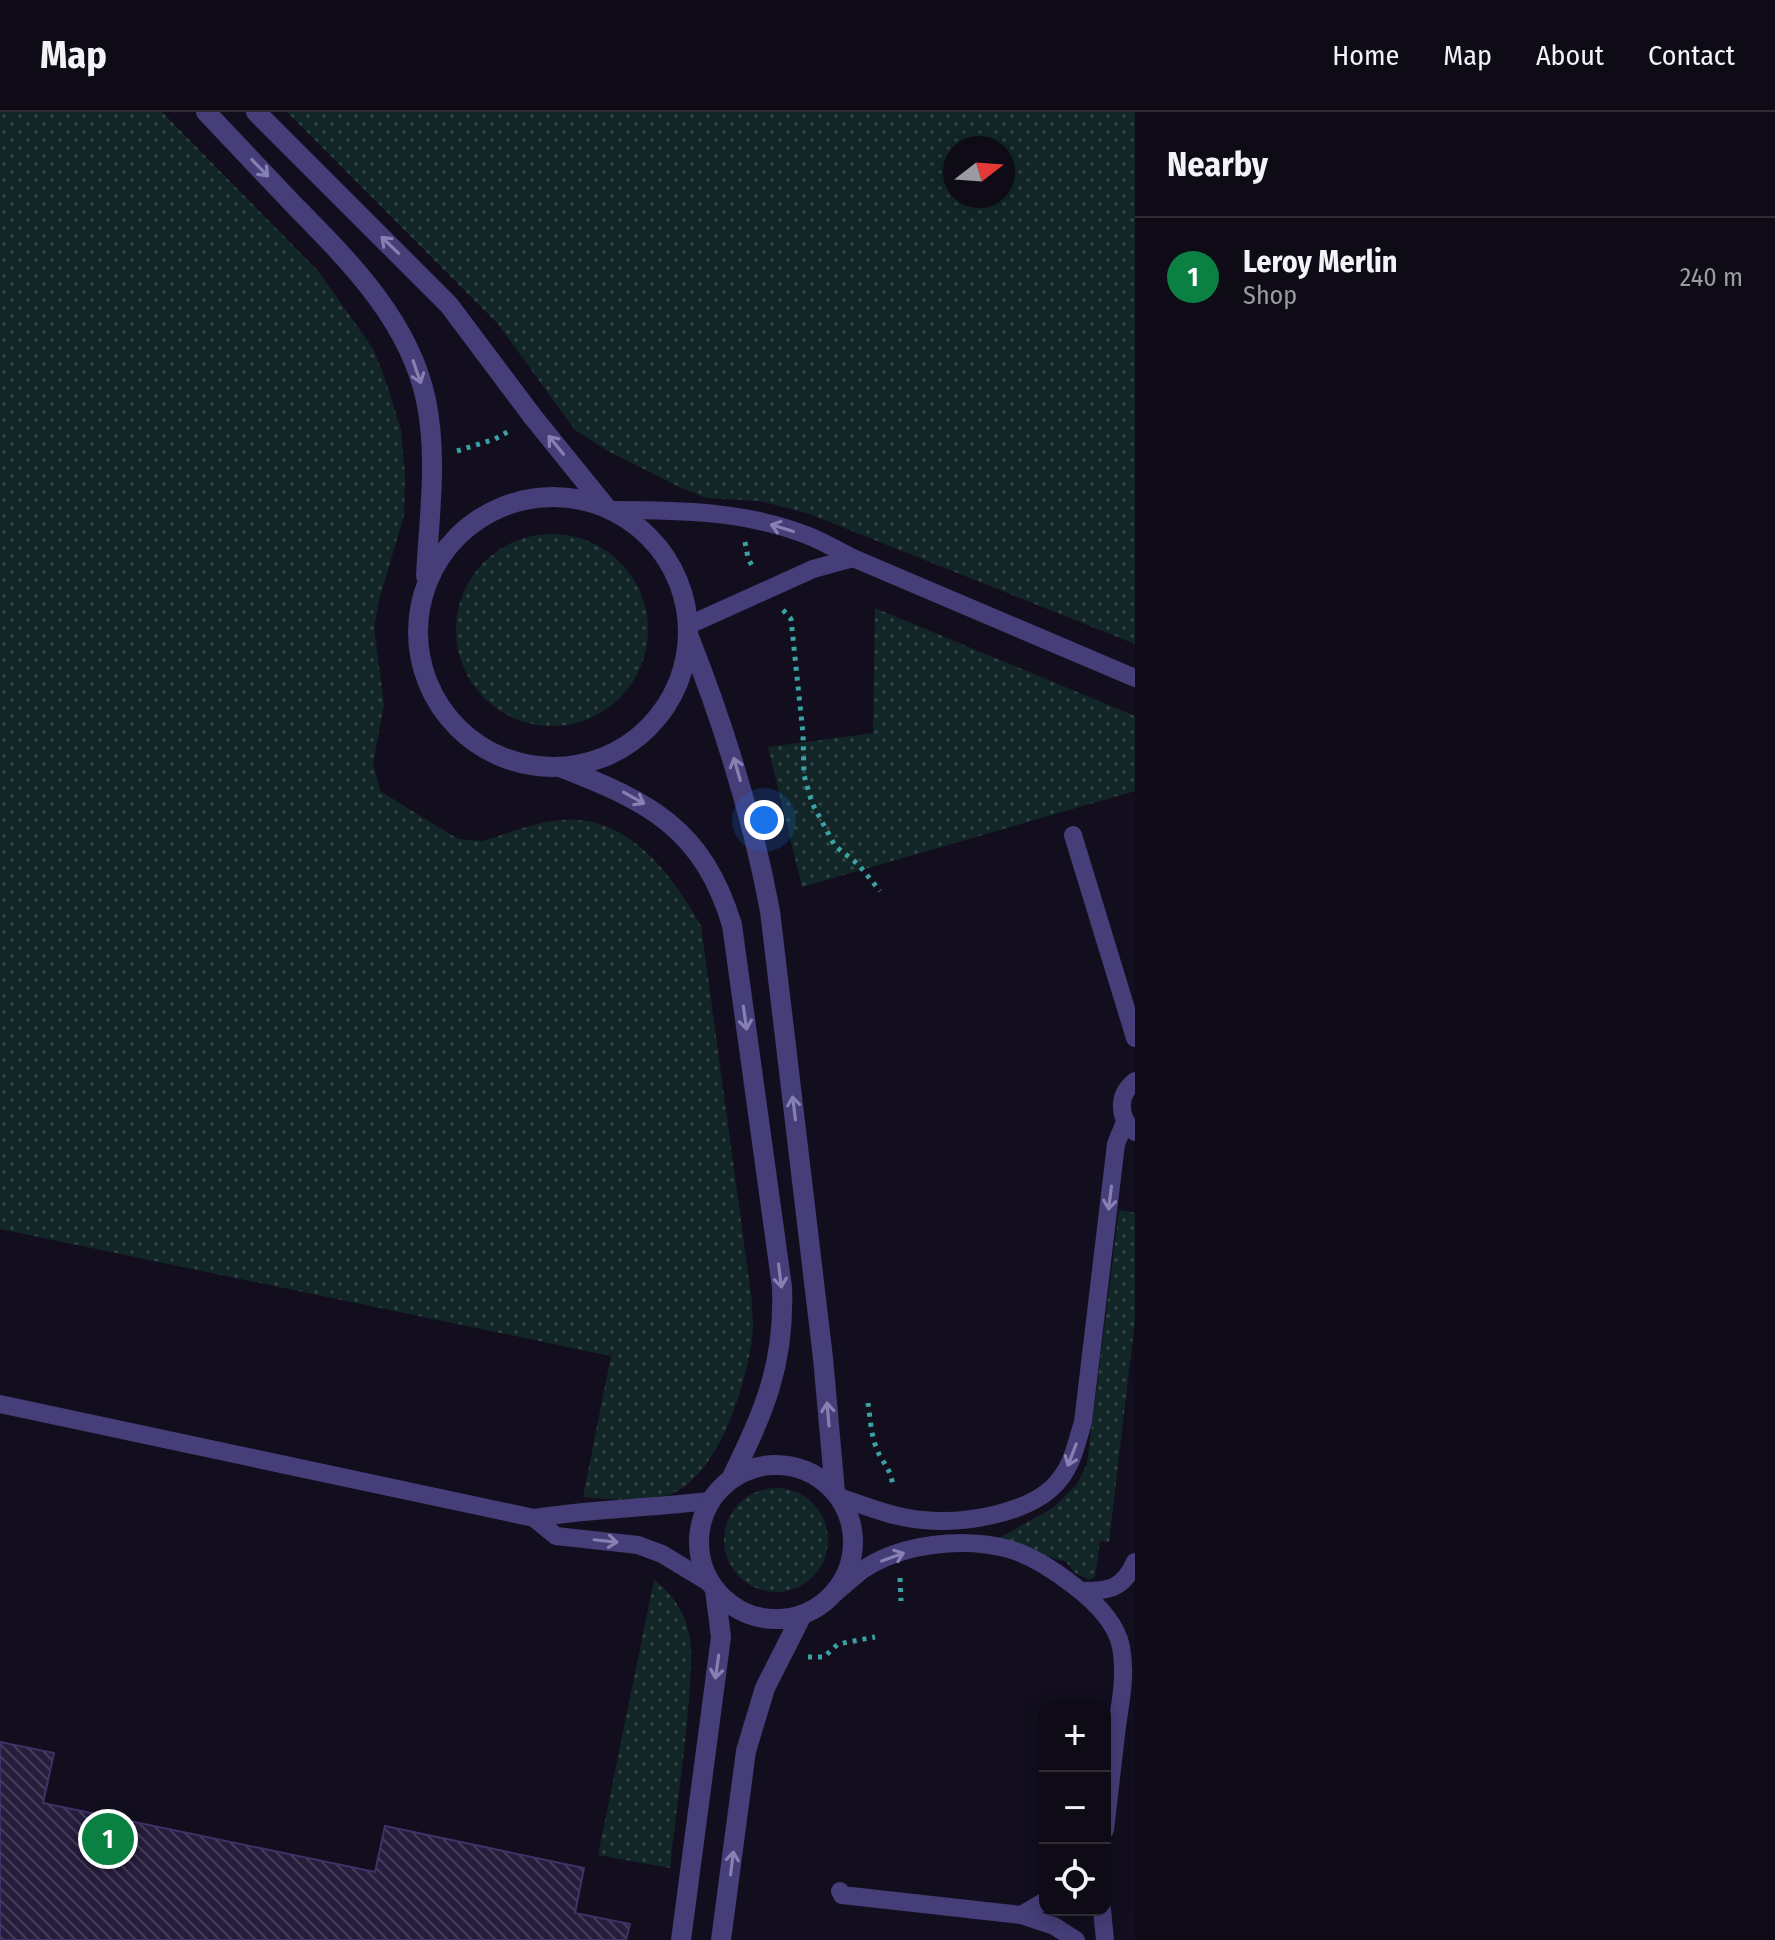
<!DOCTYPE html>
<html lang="en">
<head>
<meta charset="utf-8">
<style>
	:root { --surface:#0e0a16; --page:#1c1823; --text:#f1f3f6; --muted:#9b9aa1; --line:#2e2b35; --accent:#0b8043 }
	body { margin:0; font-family:"Fira Sans Condensed",sans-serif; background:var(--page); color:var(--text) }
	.controls { position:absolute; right:24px; bottom:24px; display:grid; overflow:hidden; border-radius:16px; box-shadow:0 4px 20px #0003 }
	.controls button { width:72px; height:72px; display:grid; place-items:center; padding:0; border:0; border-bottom:2px solid var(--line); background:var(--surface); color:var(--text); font:40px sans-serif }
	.compass { position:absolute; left:943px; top:24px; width:72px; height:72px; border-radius:50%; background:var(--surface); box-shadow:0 4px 20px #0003; rotate:73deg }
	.you { position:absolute; left:764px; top:708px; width:28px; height:28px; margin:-20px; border:6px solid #fff; border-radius:50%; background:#1a73e8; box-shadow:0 0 0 12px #1a73e833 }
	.badge { display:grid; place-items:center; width:52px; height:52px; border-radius:50%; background:var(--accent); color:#fff; font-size:26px; font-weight:700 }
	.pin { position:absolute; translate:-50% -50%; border:4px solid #fff; box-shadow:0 2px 8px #0006 }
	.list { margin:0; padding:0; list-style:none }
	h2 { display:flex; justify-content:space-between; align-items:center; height:104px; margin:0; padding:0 32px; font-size:34px }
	h2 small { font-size:26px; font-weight:400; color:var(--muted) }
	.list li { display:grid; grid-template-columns:52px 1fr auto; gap:24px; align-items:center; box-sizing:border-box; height:120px; padding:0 32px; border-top:2px solid var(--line) }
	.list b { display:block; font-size:30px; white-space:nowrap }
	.list p { margin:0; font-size:26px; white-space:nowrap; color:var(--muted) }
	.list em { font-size:26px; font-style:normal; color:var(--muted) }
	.icon { flex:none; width:44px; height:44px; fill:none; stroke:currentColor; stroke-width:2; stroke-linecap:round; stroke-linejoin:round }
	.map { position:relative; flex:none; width:1135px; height:1828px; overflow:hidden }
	header { display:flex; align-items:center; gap:48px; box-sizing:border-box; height:112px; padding:0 40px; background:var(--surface); border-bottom:2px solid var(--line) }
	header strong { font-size:38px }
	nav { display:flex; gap:44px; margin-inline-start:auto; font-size:28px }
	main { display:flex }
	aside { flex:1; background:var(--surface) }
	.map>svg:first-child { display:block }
	.grass { fill:url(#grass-dots); fill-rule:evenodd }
	.building { fill:url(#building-back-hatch); stroke:#403166; stroke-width:2 }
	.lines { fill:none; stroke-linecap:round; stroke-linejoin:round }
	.path { stroke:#3aa1a4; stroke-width:5; stroke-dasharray:4 6; stroke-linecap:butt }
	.service { stroke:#453e78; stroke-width:18 }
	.minor { stroke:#453e78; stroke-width:20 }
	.oneway { stroke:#8780b2 }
</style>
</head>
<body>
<header>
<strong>Map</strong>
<nav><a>Home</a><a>Map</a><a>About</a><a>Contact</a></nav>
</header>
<main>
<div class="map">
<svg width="1135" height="1828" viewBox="0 0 1135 1828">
	<defs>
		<pattern id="grass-dots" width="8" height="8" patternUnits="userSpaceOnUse" patternTransform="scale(2)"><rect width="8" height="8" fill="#122627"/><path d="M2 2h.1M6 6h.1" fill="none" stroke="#344447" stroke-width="1.8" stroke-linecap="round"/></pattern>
		<pattern id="building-back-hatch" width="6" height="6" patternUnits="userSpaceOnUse" patternTransform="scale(2)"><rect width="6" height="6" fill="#261d3c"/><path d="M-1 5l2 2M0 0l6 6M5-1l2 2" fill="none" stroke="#453d59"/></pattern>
	</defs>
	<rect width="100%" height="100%" fill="#120e1e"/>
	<!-- grass -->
	<path class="grass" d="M0,0H162L318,159L374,238L387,273L401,318L405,363L404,403L379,488L374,515L384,593L373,651L380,679L458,727L482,729C507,722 535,710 560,708C627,701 673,763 701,814L752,1190C752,1202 754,1215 752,1227C746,1273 718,1367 668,1383C641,1391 610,1387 583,1385L611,1244L0,1117Z
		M287,0H1135V532L807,401L760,389L706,386L679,375L608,339L575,318L498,212ZM1003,36V84H955V36Z
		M456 518a96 96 0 1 1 192 0a96 96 0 1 1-192 0Z
		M875,496L1135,604V679L802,775L768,635L873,621Z
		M1119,1098L1135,1101V1208L1109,1430L1100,1429L1095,1465L1089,1468L1075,1461L1066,1450L1001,1430L999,1426L1053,1396L1077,1372L1087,1352Z
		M724 1428a52 52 0 1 1 104 0a52 52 0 1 1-104 0Z
		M654,1468C671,1481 683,1497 688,1517C694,1539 690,1563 689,1585C685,1642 676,1699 670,1756L598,1743Z"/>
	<!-- building -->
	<path class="building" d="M0,1630L54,1641L43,1691L375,1760L385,1714L584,1756L575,1801L630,1812L626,1828H0Z"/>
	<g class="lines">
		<!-- path -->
		<path class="path" d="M457,339L495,327L511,318
			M745,430L748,446L754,458
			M783,498L791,507L803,622L804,663L812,691L835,734L858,752L880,779
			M868,1291C870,1305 871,1322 876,1335C883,1354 891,1354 893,1376
			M900,1466L901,1489
			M808,1545H824L838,1532L875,1525"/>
		<!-- service -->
		<path class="service" d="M614,398C680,398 746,399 809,424C824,430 839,439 853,446L1135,566
			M689,513L813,457L853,446
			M1073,723L1135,926
			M1135,969C1117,983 1118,1006 1135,1020
			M0,1292L534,1406C593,1397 650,1396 709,1389
			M839,1385C865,1394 895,1406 923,1408C963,1412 1034,1402 1060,1367C1073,1351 1077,1329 1083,1310L1116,1032L1125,1010
			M534,1406L556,1424L638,1433L662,1442L710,1471
			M1082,1479C1109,1479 1123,1477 1135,1450
			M828,1487C839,1478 850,1468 861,1459C901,1431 963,1425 1009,1437C1033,1444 1054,1458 1073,1473C1093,1488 1116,1509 1121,1535C1126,1561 1121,1588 1117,1614C1113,1649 1109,1683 1105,1718
			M840,1779L842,1783L1021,1803L1054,1814L1076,1828
			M1102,1798L1105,1828
			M1021,1803L1045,1789"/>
		<!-- minor -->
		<path class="minor" d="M206,0C235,31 265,62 294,93C349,149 409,208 426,288C438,346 429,405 426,464
			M256,0L449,193L533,305L605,394
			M418 520a135 135 0 1 1 270 0a135 135 0 1 1-270 0Z
			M689,525C725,616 752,703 770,799L823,1246L835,1380
			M562,656C650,690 703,717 732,813L782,1175C785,1252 765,1297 732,1365
			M699 1430a77 77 0 1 1 154 0a77 77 0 1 1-154 0Z
			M681,1828L721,1525L715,1478
			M721,1828L746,1639L765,1576L802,1503"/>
	</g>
	<!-- one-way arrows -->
	<defs><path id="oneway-shaft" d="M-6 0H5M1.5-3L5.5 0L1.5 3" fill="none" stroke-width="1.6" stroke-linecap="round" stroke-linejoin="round" transform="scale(2)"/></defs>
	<g class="oneway">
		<use href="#oneway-shaft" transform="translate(260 56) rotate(46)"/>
		<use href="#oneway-shaft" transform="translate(390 133) rotate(-136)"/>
		<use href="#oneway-shaft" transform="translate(417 260) rotate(71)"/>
		<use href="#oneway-shaft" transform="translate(556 333) rotate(-129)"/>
		<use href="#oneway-shaft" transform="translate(782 416) rotate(-163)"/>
		<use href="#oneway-shaft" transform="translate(737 657) rotate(-106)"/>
		<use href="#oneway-shaft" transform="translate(634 686) rotate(29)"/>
		<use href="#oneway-shaft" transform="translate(745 906) rotate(82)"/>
		<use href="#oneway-shaft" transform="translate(794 996) rotate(-97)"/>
		<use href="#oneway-shaft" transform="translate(1110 1086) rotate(97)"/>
		<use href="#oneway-shaft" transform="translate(780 1164) rotate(83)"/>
		<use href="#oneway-shaft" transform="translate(828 1302) rotate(-95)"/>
		<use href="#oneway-shaft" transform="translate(1072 1343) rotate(111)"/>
		<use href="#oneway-shaft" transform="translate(606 1429) rotate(6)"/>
		<use href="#oneway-shaft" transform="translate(893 1445) rotate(-20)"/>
		<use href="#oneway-shaft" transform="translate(717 1555) rotate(98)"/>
		<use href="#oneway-shaft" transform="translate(732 1751) rotate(-83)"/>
	</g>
</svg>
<div class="controls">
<button>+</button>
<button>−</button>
<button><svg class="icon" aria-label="locate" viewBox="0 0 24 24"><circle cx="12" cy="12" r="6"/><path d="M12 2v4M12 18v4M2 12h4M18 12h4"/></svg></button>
</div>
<svg class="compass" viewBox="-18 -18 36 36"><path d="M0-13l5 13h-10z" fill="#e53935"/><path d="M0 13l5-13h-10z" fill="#9b9aa1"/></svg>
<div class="you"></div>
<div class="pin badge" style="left:108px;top:1727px">1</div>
</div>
<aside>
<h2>Nearby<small></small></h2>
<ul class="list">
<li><span class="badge">1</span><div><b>Leroy Merlin</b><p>Shop</p></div><em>240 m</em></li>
</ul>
</aside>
</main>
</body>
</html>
